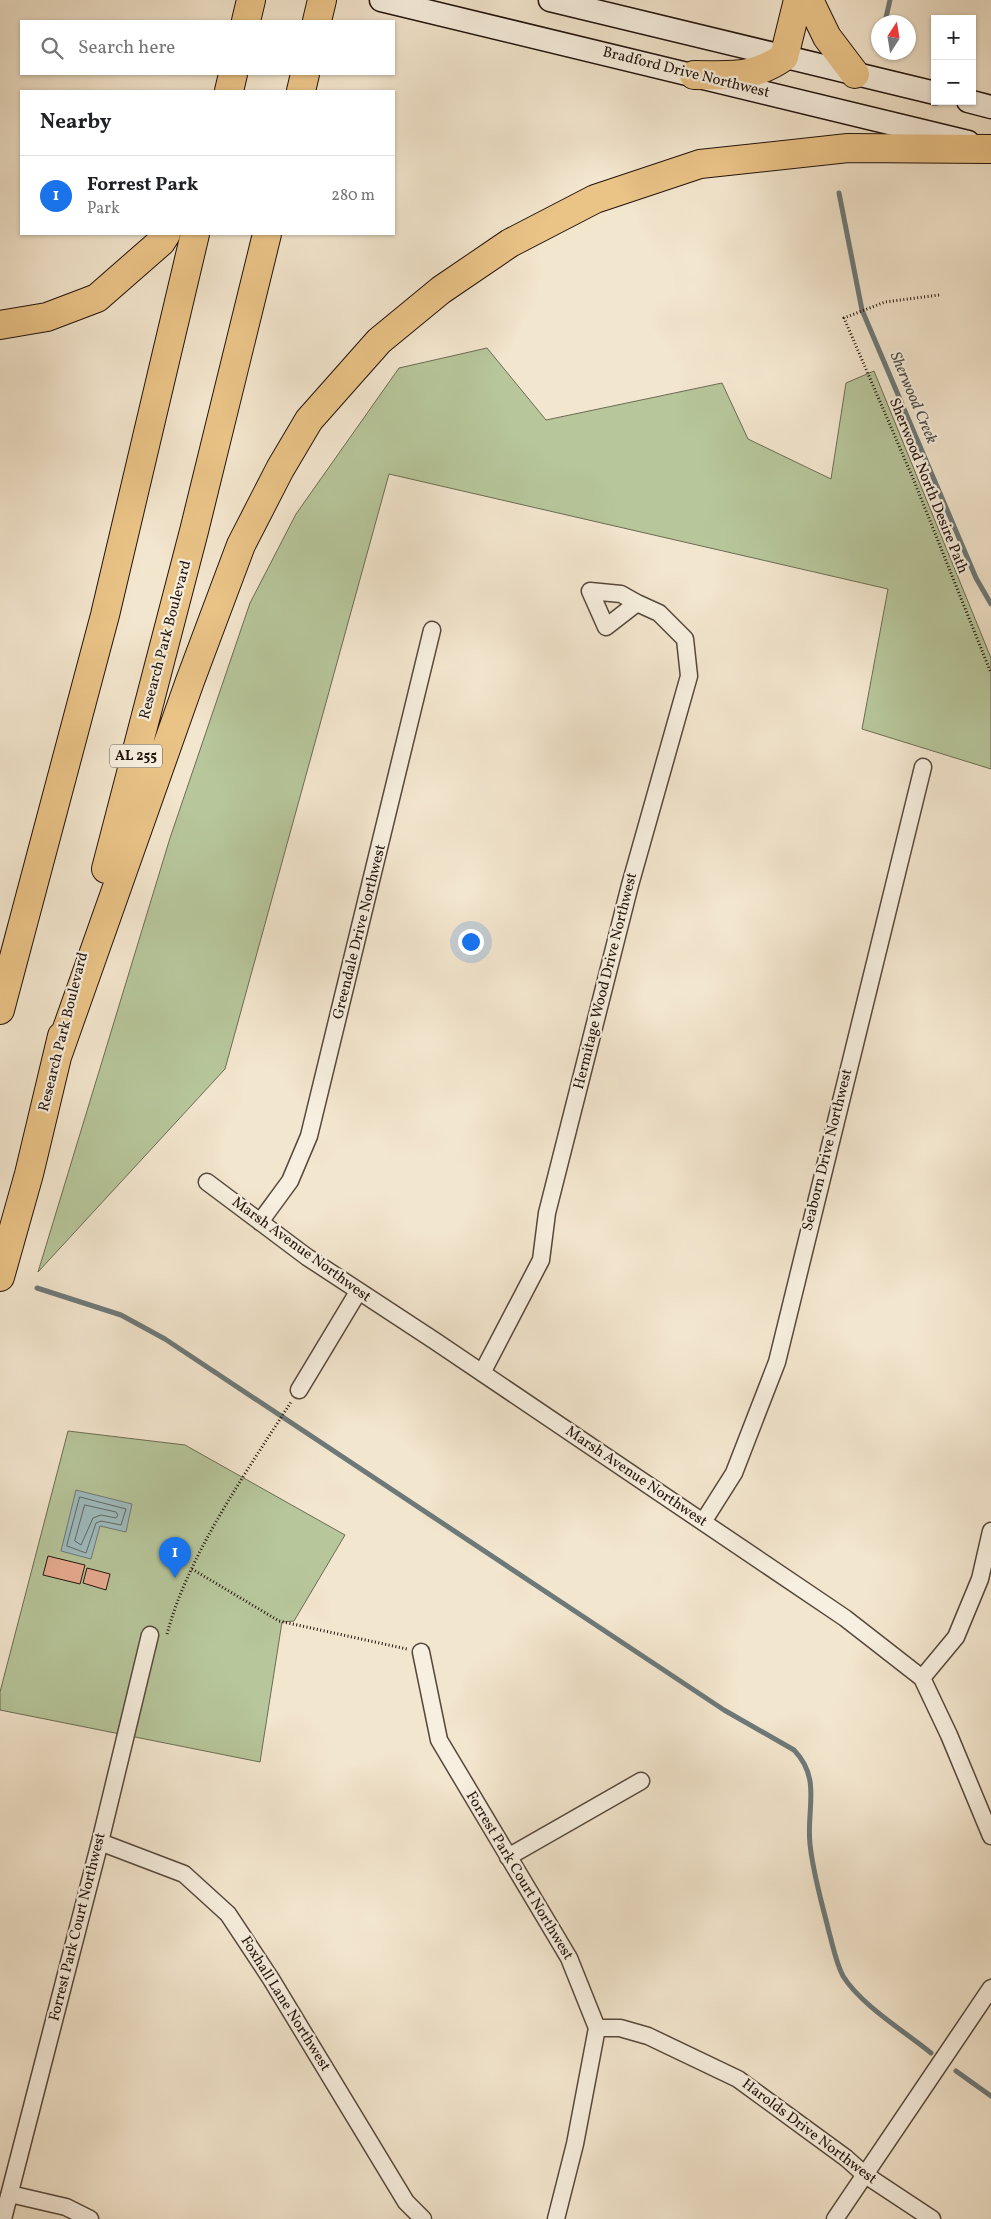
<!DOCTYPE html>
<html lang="en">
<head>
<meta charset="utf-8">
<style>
	:root { --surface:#fff; --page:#f2f2f2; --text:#202124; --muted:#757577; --line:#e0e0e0; --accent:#1a73e8 }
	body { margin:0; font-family:Vollkorn,serif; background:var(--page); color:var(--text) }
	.controls { position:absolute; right:15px; top:15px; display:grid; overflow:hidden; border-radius:0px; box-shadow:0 1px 4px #0004 }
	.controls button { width:45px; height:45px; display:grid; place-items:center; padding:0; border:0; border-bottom:1px solid var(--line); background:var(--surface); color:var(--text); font:25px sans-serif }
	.compass { position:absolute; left:871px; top:15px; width:45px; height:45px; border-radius:50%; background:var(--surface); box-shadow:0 1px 4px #0004; rotate:12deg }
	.you { position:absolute; left:470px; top:941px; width:18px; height:18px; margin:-12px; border:4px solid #fff; border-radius:50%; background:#1a73e8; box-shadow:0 0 0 8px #1a73e833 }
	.badge { display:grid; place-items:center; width:32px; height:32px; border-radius:50%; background:var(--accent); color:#fff; font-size:16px; font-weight:700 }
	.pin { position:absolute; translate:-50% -41px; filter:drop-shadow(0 1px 2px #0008) }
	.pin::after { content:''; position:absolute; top:26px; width:18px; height:15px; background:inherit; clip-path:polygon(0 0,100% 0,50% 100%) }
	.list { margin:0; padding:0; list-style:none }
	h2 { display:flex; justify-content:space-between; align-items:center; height:65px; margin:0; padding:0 20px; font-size:21px }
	h2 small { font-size:16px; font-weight:400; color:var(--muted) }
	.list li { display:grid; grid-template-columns:32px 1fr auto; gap:15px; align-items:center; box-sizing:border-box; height:80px; padding:0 20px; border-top:1px solid var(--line) }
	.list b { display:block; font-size:19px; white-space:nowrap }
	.list p { margin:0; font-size:16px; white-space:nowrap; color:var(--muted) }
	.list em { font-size:16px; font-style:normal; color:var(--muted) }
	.icon { flex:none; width:28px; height:28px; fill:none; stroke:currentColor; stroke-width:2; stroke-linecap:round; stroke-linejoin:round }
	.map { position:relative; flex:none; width:991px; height:2219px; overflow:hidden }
	.search { position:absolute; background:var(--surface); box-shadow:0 1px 4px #0004; left:20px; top:20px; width:375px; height:55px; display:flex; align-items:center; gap:12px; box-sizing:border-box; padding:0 18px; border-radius:0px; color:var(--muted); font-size:19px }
	.panel { position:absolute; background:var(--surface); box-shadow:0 1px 4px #0004; left:20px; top:90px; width:375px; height:145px; border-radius:0px }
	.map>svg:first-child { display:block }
	.green { fill:#b7c69b; stroke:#6c6c54 }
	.water { fill:#9fbdc1; stroke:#6d7979 }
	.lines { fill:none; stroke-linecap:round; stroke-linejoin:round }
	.shore { stroke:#606866; stroke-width:1 }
	.stream { stroke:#6d7979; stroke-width:5 }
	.building { fill:#e8ad93; stroke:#22130c }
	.street-casing { stroke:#56483c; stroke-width:19 }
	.secondary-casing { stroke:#22130c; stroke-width:25 }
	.highway-casing { stroke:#22130c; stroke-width:30 }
	.path { stroke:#22130c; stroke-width:3; stroke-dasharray:1 2.5; stroke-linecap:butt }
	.street { stroke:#f7efdf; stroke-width:16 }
	.secondary { stroke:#f7efdf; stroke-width:22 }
	.highway { stroke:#eac387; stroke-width:28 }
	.labels { text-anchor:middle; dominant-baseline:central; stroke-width:4.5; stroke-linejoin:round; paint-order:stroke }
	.shield { fill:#f7efdf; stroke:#62554b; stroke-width:1 }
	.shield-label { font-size:14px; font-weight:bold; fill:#22130c }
	.street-label { font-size:15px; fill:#22130c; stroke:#f7efdf }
	.water-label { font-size:16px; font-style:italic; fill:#4e4e4b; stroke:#f7efdf }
</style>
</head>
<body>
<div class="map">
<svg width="991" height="2219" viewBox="0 0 991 2219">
	<rect width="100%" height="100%" fill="#f3e6ce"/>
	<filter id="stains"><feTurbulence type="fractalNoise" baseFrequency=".004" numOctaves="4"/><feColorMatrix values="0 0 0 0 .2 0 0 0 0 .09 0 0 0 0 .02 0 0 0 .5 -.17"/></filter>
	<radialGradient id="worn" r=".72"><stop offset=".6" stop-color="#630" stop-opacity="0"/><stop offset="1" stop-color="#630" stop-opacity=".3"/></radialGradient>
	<!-- green -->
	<path class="green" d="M487,348L546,420L722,383L748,439L831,479L846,383L874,371L991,658V769L862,729L888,589L389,474L225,1069L38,1272L170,838L250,603L296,514L399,368Z
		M68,1431L185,1445L345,1535L294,1621L282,1622L260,1762L0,1710V1692Z"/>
	<!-- water -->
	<path class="water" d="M76,1490L132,1504L126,1532L100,1526L91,1559L61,1551Z"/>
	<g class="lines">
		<!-- shore -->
		<path class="shore" d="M80,1497L126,1509L121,1525L101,1521L96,1523L86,1553L67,1546Z
			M85,1505L116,1512L118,1515L116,1518L101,1515L93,1518L81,1545L75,1541Z"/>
		<!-- stream -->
		<path class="stream" d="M885,22L890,0
			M839,193L862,310L976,578L991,604
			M37,1288L121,1315L165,1339L724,1710L794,1750C822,1779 806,1809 810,1844C813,1874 822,1903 829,1932C833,1946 836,1963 843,1976C861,2005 904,2031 931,2053
			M956,2071L991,2096"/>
	</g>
	<!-- building -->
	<path class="building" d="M48,1556L85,1565L80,1584L43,1575Z
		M87,1568L110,1574L106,1590L83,1583Z"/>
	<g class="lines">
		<defs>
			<path id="street" d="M590,591L621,594L637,603L606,627Z
				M207,1182L307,1257L435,1341L845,1618L922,1678L949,1735L991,1836
				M260,1222L290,1181L309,1136L432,630
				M482,1373L541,1260L547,1213L630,885L689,676L685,639L659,613L637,603
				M299,1390L358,1292
				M703,1522L734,1473L777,1362L923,767
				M421,1652L439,1740L569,1958L597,2028L575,2144L556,2219
				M922,1678L956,1637L980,1579L991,1531
				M100,1842L184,1874L228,1914L271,1979L406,2202L423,2219
				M508,1857L641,1781
				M597,2028H620L648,2036L738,2079L846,2158L864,2174L932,2219
				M10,2194L66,2207L90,2219
				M3,2219L100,1842L150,1635
				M835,2219L991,1988"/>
			<path id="secondary" d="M381,0L968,142
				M550,0L935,93
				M968,101L991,107"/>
			<path id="highway" d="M809,0L827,37L855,74
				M246,21L251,0
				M317,21L322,0
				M694,75C731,75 752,79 784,57L798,0
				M229,91L233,74
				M301,91L305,74
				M0,325L47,317L97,298L161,242L166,234
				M106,869L194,531L267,234
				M0,1010L105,615L195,234
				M58,1054L190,681L241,545L280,469L309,420L379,341L441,290L510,243L595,199L700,164L848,148L991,149
				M0,1277L29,1174L62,1036"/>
		</defs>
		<!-- street casing -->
		<use href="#street" class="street-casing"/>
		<!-- secondary casing -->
		<use href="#secondary" class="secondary-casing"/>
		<!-- highway casing -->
		<use href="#highway" class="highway-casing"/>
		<!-- path -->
		<path class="path" d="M939,295L885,302L844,318L912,476L991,673
			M192,1569L279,1621L407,1649
			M167,1634C188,1555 247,1471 291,1402"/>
		<!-- street -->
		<use href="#street" class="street"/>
		<!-- secondary -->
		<use href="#secondary" class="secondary"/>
		<!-- highway -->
		<use href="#highway" class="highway"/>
	</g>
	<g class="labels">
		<!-- shield labels -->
		<rect class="shield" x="110" y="744.5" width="52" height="23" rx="4"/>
		<g class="shield-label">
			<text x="136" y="756">AL 255</text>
		</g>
		<!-- street labels -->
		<g class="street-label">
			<text transform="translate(686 73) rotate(14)">Bradford Drive Northwest</text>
			<text transform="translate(928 486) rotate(68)">Sherwood North Desire Path</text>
			<text transform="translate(166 640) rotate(-75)">Research Park Boulevard</text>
			<text transform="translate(360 932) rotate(-76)">Greendale Drive Northwest</text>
			<text transform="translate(606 981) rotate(-76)">Hermitage Wood Drive Northwest</text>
			<text transform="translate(64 1032) rotate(-76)">Research Park Boulevard</text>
			<text transform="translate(828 1150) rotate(-76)">Seaborn Drive Northwest</text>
			<text transform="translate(301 1250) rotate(36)">Marsh Avenue Northwest</text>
			<text transform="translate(636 1477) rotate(34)">Marsh Avenue Northwest</text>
			<text transform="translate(519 1876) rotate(59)">Forrest Park Court Northwest</text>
			<text transform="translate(78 1927) rotate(-76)">Forrest Park Court Northwest</text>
			<text transform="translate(285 2004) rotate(58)">Foxhall Lane Northwest</text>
			<text transform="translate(809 2132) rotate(37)">Harolds Drive Northwest</text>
		</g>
		<!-- water labels -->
		<g class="water-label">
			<text transform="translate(913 398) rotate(67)">Sherwood Creek</text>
		</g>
	</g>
	<rect width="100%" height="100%" filter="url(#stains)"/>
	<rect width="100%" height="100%" fill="url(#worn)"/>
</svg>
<div class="controls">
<button>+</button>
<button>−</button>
</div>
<svg class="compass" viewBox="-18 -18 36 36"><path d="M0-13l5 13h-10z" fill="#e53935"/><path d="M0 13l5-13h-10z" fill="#757577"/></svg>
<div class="you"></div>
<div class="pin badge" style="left:175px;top:1578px">1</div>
<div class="search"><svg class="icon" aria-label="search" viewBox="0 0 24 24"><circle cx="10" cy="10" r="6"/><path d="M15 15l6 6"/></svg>Search here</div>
<section class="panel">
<h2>Nearby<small></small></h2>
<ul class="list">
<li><span class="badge">1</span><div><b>Forrest Park</b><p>Park</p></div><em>280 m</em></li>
</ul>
</section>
</div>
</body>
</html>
